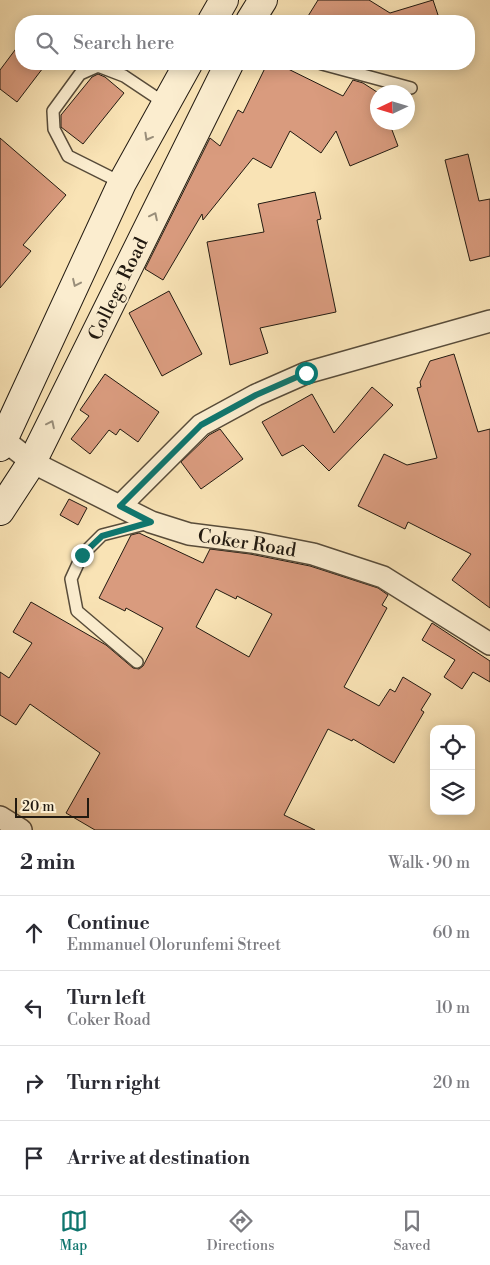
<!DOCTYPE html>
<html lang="en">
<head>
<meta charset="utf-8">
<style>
	:root { --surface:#fff; --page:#f7f7f7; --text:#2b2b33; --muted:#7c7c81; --line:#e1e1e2; --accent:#0f766e }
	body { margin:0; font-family:"Libre Bodoni",serif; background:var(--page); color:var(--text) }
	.controls { position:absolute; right:15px; bottom:15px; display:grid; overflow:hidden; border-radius:10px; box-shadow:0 2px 12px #0003 }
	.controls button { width:45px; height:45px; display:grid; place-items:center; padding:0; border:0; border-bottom:1px solid var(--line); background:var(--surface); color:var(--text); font:25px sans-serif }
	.compass { position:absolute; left:370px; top:85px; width:45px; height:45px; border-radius:50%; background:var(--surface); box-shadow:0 2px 12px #0003; rotate:266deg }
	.scale { position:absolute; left:15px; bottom:12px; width:74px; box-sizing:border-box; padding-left:5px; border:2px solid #221a11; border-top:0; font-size:14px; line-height:18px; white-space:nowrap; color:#221a11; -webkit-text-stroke:4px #fbedcf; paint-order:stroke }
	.stop { position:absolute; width:15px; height:15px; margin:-11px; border:4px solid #0f766e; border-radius:50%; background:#fff }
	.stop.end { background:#0f766e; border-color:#fff; box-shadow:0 1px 5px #0008 }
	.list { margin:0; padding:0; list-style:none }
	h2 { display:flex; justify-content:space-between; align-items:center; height:65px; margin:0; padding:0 20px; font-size:21px }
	h2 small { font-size:16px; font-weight:400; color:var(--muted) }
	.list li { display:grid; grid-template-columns:32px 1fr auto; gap:15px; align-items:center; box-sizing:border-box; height:75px; padding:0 20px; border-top:1px solid var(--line) }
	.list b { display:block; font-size:19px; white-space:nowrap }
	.list p { margin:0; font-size:16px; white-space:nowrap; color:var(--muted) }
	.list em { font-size:16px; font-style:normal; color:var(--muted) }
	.icon { flex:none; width:28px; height:28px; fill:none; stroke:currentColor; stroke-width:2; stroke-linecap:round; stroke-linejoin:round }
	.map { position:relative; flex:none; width:490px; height:830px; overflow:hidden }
	.search { position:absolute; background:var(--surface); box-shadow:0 2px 12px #0003; left:15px; right:15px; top:15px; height:55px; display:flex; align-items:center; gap:12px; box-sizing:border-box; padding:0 18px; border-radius:20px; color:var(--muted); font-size:19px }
	.sheet { height:365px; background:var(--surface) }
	nav { display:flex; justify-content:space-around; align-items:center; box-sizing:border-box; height:70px; border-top:1px solid var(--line); background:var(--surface); font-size:14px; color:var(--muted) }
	nav a { display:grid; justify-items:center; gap:2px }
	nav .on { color:var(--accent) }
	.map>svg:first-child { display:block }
	.building { fill:#d99b7e; stroke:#221a11; fill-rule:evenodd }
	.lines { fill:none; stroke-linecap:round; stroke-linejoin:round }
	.lane-casing { stroke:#584c3a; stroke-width:14 }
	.street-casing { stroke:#584c3a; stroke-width:24 }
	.secondary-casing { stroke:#221a11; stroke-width:30 }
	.lane { stroke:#fbedcf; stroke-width:11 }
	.street { stroke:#fbedcf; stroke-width:21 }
	.secondary { stroke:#fbedcf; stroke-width:28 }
	.oneway { stroke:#998e7a }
	.route { stroke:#0f766e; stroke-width:6 }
	.labels { text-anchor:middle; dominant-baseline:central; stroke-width:4; stroke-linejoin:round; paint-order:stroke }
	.street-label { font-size:19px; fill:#221a11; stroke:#fbedcf }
</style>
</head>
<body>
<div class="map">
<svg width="490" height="830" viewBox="0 0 490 830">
	<rect width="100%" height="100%" fill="#f9e3b5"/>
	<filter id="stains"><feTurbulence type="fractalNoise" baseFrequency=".004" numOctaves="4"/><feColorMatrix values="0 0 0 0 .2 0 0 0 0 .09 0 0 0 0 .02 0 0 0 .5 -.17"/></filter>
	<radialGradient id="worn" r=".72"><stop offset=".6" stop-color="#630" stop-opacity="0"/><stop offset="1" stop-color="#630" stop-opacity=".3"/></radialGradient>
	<!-- building -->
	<path class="building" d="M318,0H369L390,13L433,0L440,21H305Z
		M21,42V64H46L17,102L0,89V70Z
		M267,64H278L343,96L353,80L363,83L377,92L378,122H389L398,146L350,166L336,131L321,153L290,131L271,168L253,158L203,220L202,214L163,280L145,269L210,138L220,146L238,110L243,113Z
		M98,74L105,77L124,93L83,144L61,127V115L92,77Z
		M0,138L66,195L23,245L31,251L0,288Z
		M468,154L479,201L490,199V256L470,261L445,160Z
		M315,192L321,219L317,220L336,312L260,328L268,353L230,365L207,242L264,232L258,204Z
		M169,291L202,354L162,376L129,313Z
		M454,354L478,432L490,429V608L452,580L471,554L408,522L405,529L358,506L384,454L407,465L437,458L417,388L421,387L420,382L430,361Z
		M105,374L159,412L138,442L120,429L116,435L109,430L90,454L71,439L89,416L80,410Z
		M372,387L393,405L329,471L303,445L282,456L262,422L312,394L334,433Z
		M220,429L243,459L201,489L181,462L209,435Z
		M69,499L87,508L78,525L60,515Z
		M139,533L203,563L210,549L250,554L310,566L378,588L388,595L382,605L387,608L344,687L379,706L390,689L395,692L403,677L431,694L421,710L424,712L394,763L353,739L352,741L328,729L284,815L315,830H95L66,813L100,753L30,704L16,725L0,715V672L9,678L32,643L13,632L31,602L106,645L133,668L139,669L143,666L163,628L126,608L125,611L99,598L131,535ZM216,589L236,599L237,596L272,614L249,657L196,627Z
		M432,623L490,661V682L473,672L462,689L444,677L455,660L422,640Z"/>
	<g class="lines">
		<defs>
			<path id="lane" d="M322,64L411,88
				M122,183L68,156L54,129L53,111L80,74L98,66L124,76L166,104
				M137,662L77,611L71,579L82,555L102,535L149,523"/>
			<path id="street" d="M0,437L32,462L151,522L189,534L252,542L313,554L383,577L490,644
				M120,506L201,425L256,395L306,373L490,321
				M0,817L21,830"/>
			<path id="secondary" d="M212,21L224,0
				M250,21L263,0
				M0,447L122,183L188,64
				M0,511L32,462L229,64"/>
		</defs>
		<!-- lane casing -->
		<use href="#lane" class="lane-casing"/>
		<!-- street casing -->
		<use href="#street" class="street-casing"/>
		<!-- secondary casing -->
		<use href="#secondary" class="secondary-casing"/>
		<!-- lane -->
		<use href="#lane" class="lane"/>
		<!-- street -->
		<use href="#street" class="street"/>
		<!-- secondary -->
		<use href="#secondary" class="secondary"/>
	</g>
	<!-- one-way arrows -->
	<defs><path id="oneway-chevron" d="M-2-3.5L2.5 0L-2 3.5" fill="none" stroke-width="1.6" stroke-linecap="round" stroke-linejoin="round" transform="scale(1.25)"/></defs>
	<g class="oneway">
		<use href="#oneway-chevron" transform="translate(148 137) rotate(119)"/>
		<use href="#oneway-chevron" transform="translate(154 216) rotate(-64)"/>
		<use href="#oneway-chevron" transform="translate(76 283) rotate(115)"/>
		<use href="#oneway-chevron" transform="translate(51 424) rotate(-64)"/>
	</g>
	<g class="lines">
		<!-- route -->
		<path class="route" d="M82,555L102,536L151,522L120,506L201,425L256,395L306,373"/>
	</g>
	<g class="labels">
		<!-- street labels -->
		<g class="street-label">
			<text transform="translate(118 289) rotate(-64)">College Road</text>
			<text transform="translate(247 543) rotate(9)">Coker Road</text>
		</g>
	</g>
	<rect width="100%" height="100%" filter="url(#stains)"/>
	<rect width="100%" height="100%" fill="url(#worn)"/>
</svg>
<div class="controls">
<button><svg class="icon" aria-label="locate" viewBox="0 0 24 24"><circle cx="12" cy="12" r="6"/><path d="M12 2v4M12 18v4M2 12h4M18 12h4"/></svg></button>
<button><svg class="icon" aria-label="layers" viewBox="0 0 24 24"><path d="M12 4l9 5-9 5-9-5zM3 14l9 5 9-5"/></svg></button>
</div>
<svg class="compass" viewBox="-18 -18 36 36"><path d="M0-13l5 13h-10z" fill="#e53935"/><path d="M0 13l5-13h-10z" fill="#7c7c81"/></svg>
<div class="scale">20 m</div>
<div class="stop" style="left:306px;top:373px"></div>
<div class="stop end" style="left:82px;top:555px"></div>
<div class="search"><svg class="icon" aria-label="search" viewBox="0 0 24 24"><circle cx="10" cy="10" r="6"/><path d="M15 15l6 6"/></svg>Search here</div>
</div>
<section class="sheet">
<h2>2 min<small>Walk · 90 m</small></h2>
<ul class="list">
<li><svg class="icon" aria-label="ahead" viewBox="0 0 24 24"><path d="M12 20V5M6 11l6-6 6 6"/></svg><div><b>Continue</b><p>Emmanuel Olorunfemi Street</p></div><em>60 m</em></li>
<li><svg class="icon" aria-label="left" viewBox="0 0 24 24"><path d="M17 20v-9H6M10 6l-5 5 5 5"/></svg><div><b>Turn left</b><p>Coker Road</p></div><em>10 m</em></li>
<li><svg class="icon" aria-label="right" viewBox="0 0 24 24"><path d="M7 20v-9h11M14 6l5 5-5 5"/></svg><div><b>Turn right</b></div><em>20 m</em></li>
<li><svg class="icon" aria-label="arrive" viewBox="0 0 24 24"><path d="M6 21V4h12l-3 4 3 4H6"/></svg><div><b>Arrive at destination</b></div></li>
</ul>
</section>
<nav>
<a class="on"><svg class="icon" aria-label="map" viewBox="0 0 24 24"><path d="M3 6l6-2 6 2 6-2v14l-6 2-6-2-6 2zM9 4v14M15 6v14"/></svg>Map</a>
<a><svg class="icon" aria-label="directions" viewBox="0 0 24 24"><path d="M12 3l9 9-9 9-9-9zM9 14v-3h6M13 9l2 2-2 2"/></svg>Directions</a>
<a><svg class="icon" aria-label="saved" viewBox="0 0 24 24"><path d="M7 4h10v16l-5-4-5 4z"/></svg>Saved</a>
</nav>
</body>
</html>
